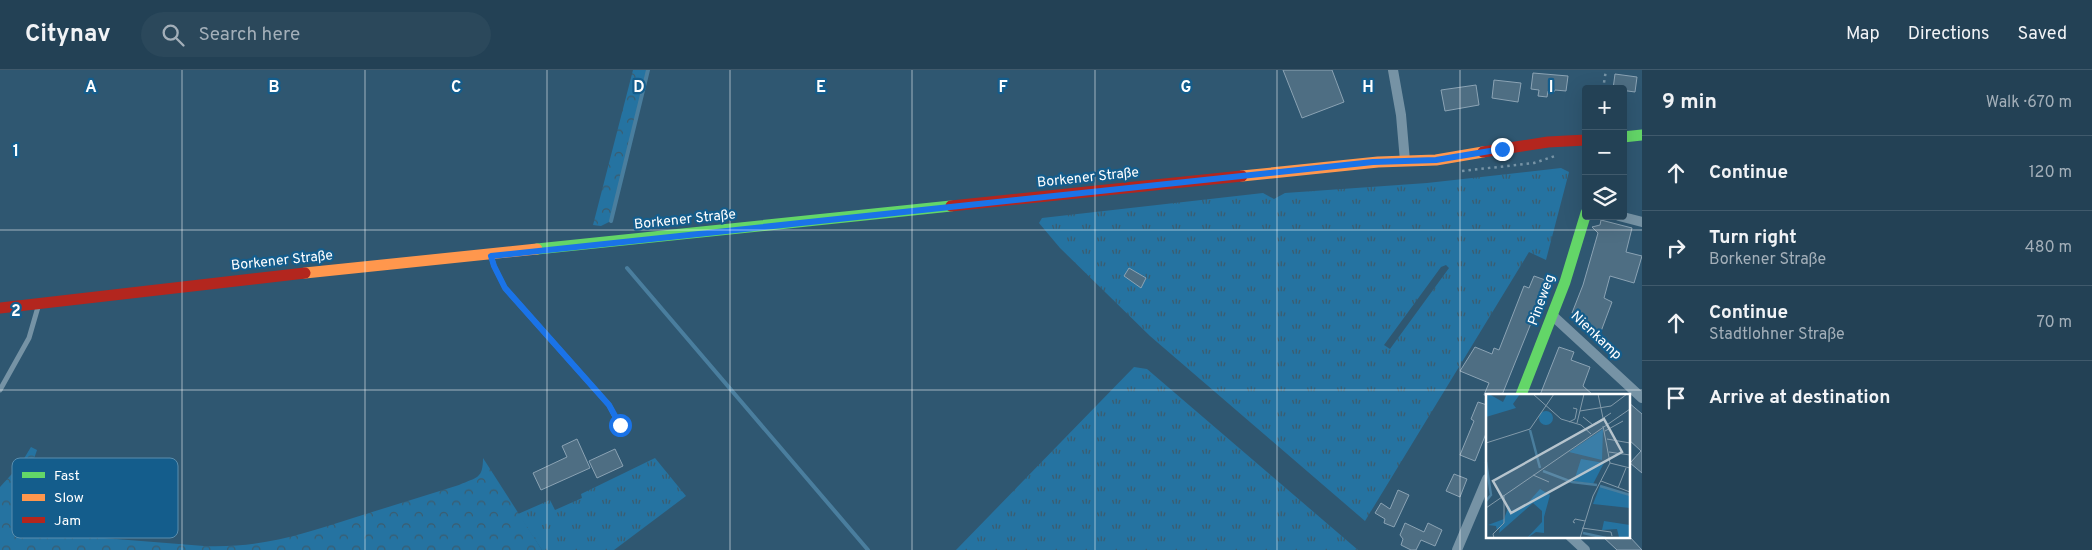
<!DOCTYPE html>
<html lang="en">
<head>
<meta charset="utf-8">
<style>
	:root { --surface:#234155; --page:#2b485b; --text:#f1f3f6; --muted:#a3afb9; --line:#405a6c }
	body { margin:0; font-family:Overpass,sans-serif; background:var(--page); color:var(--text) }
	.controls { position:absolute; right:15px; top:15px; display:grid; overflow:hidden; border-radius:5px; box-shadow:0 5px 20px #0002 }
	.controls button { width:45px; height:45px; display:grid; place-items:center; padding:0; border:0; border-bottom:1px solid var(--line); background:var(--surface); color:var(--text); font:25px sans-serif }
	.stop { position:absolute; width:15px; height:15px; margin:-11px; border:4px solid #1a73e8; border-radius:50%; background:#fff }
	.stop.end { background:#1a73e8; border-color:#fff; box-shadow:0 1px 5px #0008 }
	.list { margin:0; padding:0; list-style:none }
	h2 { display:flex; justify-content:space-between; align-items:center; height:65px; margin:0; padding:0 20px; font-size:21px }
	h2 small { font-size:16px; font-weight:400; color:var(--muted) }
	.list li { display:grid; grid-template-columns:32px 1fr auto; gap:15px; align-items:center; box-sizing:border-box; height:75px; padding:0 20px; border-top:1px solid var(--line) }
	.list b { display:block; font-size:19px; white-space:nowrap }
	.list p { margin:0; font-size:16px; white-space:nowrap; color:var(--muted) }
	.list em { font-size:16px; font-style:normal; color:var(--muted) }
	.icon { flex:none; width:28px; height:28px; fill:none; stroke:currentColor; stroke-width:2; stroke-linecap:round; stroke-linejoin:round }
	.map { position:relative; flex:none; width:1642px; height:480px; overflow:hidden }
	header { display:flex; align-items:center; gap:30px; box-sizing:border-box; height:70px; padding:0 25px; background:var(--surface); border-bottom:1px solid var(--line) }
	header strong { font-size:24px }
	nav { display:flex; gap:28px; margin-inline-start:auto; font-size:18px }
	.search { width:350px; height:45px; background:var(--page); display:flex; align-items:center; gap:12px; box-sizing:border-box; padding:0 18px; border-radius:28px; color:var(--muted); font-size:19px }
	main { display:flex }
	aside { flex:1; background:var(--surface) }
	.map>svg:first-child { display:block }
	.grass { fill:url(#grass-tufts); fill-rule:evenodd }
	.forest { fill:url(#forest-crowns) }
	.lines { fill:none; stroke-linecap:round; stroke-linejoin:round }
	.stream { stroke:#4a7e9e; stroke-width:4 }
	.building { fill:#4e6e83; stroke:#8ba3b4 }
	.path { stroke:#7693a5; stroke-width:2.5; stroke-dasharray:2.5 4; stroke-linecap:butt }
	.lane { stroke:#7693a5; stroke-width:5 }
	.street { stroke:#7693a5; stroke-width:10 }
	.fast { stroke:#63d668; stroke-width:11 }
	.slow { stroke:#ff974d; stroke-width:11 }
	.jam { stroke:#b3261e; stroke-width:11 }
	.route { stroke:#1a73e8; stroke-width:6 }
	.grid { fill:none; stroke:#fff; stroke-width:1; stroke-opacity:0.55 }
	.labels { text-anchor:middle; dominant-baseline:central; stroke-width:4.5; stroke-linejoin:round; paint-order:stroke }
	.street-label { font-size:14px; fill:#fff; stroke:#145d8c }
	.inset-river { fill:none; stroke:#4a7e9e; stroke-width:2.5 }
	.inset-road { fill:none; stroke:#829aaa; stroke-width:1 }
	.view { fill:#b6c4cd; fill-opacity:0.15; stroke:#b6c4cd; stroke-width:2.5 }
	.inset-edge { fill:none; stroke:#fff; stroke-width:2.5 }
	.key { fill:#145d8c; stroke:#5a8eae; stroke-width:1 }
	.key-label { font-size:14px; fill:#fff }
	.grid-label { font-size:16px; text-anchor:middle; font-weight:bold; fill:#fff; stroke:#145d8c; stroke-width:4.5; stroke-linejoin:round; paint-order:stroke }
</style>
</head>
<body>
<header>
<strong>Citynav</strong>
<div class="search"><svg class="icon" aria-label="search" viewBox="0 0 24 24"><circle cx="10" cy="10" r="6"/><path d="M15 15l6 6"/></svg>Search here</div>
<nav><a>Map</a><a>Directions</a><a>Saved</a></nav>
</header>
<main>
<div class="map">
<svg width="1642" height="480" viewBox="0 0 1642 480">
	<defs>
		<pattern id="grass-tufts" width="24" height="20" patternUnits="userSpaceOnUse" patternTransform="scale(1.25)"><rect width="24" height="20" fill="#2573a1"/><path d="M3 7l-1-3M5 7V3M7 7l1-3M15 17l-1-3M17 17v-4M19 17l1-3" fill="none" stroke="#3c5c6e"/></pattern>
		<pattern id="forest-crowns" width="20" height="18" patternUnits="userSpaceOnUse" patternTransform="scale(1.25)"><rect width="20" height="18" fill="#2573a1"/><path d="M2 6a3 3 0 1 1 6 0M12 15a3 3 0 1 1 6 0" fill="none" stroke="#3c5c6e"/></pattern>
	</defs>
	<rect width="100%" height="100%" fill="#2f5771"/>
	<!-- grass -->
	<path class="grass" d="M1561,98L1569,102L1546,190L1529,182L1365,451L1150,266L1060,178L1039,153L1042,148L1263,123L1274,129L1285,123L1427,113ZM1446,195L1449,198L1390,279L1384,275L1441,197Z
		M1134,297L1147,299L1358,480H956Z
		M655,388L686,426L614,480H542L518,444L550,430L555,440L582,428L581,424Z"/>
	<!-- forest -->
	<path class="forest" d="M633,0H648L611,151L601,156L593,155Z
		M31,377L37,380L25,415L15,461L204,476C261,478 300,465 353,448C388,437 424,426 459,415C477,407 483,409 483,388L542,480H0V417L20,395Z"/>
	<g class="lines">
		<!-- stream -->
		<path class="stream" d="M611,151L648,0
			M627,198L868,480"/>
	</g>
	<!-- building -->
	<path class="building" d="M1283,0H1332L1344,32L1302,48Z
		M1533,3L1568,6L1566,21L1555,20L1554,22L1548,21L1547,27L1538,26L1539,20L1531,19Z
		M1615,4L1637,7L1635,22L1613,19Z
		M1494,10L1521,13L1518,32L1492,28Z
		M1476,15L1479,35L1445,41L1441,20Z
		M1601,150L1632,158L1626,182L1642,186L1634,213L1610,206L1604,228L1612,232L1600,264L1582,257L1585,248L1572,243L1583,215L1598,163L1592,157L1600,155Z
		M1129,198L1146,208L1141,218L1124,206Z
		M1534,206L1548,211L1502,325H1484L1489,313L1460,301L1475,277L1492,284L1494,278L1499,280L1524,216L1529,218Z
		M1559,277L1574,282L1571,290L1590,297L1583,316L1593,325H1540Z
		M1478,332L1487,335V361L1475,391L1460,385L1474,351L1471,349Z
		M1628,332L1642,344V403L1630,393L1641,381L1628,369Z
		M577,369L590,398L541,420L533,403L567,387L562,376Z
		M615,379L623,396L597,408L589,391Z
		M1454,404L1467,409L1460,427L1446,421Z
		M1398,420L1409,425L1394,457L1384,453L1385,449L1375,443L1381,433L1390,439Z
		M1405,453L1424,462L1428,453L1442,460L1435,476L1421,470L1416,480H1411L1401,475L1403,469L1400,465Z
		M1602,466H1629L1642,480H1617Z"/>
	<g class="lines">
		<!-- path -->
		<path class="path" d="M1603,19L1606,0
			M1462,101L1534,93L1555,86"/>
		<!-- lane -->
		<path class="lane" d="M491,186L494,196L505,218L609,335L623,362
			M0,320L29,268L38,237"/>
		<!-- street -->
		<path class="street" d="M1393,0L1401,45L1405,91
			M1619,146L1642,152
			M1553,246L1642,328
			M1570,466L1585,480
			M1457,480L1487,409"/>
		<!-- fast -->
		<path class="fast" d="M1623,67L1642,65
			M537,179L951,136
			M1521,325L1565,212L1586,143"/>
		<!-- slow -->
		<path class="slow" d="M1242,106L1378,92L1436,90L1483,82
			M305,203L537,179"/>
		<!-- jam -->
		<path class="jam" d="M1483,82L1548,72L1586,70
			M951,136L1242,106
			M0,238L305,203"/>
	</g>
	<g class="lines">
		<!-- route -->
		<path class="route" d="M620,355L609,335L505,218L494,196L491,186L1373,92L1436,90L1502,79"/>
	</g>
	<!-- grid -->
	<path class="grid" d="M182,0V480M365,0V480M547,0V480M730,0V480M912,0V480M1095,0V480M1277,0V480M1460,0V480M0,160H1642M0,320H1642"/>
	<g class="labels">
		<!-- street labels -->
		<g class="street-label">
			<text transform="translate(1088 108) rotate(-6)">Borkener Straße</text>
			<text transform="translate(685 150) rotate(-6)">Borkener Straße</text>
			<text transform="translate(282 191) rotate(-6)">Borkener Straße</text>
			<text transform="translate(1542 230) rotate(-70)">Pineweg</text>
			<text transform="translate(1596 266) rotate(43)">Nienkamp</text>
		</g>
	</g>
	<!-- overview -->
	<g transform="translate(1486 324)">
		<rect width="144" height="144" fill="#2f5771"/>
		<path d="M3,0L17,8L21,0H34L27,10L30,14L0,23V3ZM53 24a7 7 0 1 1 14 0a7 7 0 1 1-14 0ZM117,35L116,66L83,58ZM95,65L118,69L107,90L88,87ZM114,92L144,102V114L107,110ZM118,127L144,131V144H129L133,143L131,135L116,136Z" fill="#2573a1"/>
		<path d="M54,95L64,101L58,123V139L50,138L41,144L56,128V117L47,109L13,139L14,134L11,136L10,132L2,131L18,125L23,111L25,117L40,111Z" fill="#2573a1"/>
		<path class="inset-river" d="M44,36L54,74M0,68L5,101L0,107M57,77L86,88L111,91M114,92L144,101M97,139L120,144"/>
		<path class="inset-road" d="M47,0L75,25L95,31L105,40M112,0L117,24M94,17L125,12L141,0M97,23L107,31L125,19M83,28L89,25L91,15L87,14M91,29L98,0M119,37L137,27M121,45L144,49M0,49L44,35L68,0M123,58L144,61M124,69L144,74M47,81L63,88M115,87L144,98M132,94L140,74M0,114L144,15M89,129L87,128L89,125L99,127M96,134L125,138L126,142M8,144L7,140L18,129V101M94,144L107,102L124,69L117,32"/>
		<path class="view" d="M118,25L136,58L25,119L7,87Z"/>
		<rect width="144" height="144" class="inset-edge"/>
	</g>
	<!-- legend -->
	<rect x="12" y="388" width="166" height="80" rx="8" class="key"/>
	<rect x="22" y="402" width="23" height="6" fill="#63d668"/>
	<rect x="22" y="424" width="23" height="7" fill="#ff974d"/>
	<rect x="22" y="447" width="23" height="6" fill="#b3261e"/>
	<g class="key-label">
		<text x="54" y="410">Fast</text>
		<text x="54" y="432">Slow</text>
		<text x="54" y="455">Jam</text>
	</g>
	<g class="grid-label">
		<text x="91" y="22">A</text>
		<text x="274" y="22">B</text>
		<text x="456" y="22">C</text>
		<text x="639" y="22">D</text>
		<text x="821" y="22">E</text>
		<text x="1003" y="22">F</text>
		<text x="1186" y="22">G</text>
		<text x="1368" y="22">H</text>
		<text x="1551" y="22">I</text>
		<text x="16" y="86">1</text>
		<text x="16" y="246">2</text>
	</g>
</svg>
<div class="controls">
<button>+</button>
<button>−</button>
<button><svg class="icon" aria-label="layers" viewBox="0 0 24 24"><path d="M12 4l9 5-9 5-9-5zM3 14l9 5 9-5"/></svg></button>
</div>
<div class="stop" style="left:620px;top:355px"></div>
<div class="stop end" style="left:1502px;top:79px"></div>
</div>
<aside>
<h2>9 min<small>Walk · 670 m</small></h2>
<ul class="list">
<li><svg class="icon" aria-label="ahead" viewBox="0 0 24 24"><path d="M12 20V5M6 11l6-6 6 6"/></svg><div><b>Continue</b></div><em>120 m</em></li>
<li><svg class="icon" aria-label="right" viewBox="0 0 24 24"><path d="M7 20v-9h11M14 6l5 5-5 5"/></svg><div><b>Turn right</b><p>Borkener Straße</p></div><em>480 m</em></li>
<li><svg class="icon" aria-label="ahead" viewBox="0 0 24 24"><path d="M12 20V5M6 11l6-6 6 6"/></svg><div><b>Continue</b><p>Stadtlohner Straße</p></div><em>70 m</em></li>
<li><svg class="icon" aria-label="arrive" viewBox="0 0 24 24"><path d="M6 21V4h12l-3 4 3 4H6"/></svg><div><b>Arrive at destination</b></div></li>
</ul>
</aside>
</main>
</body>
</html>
